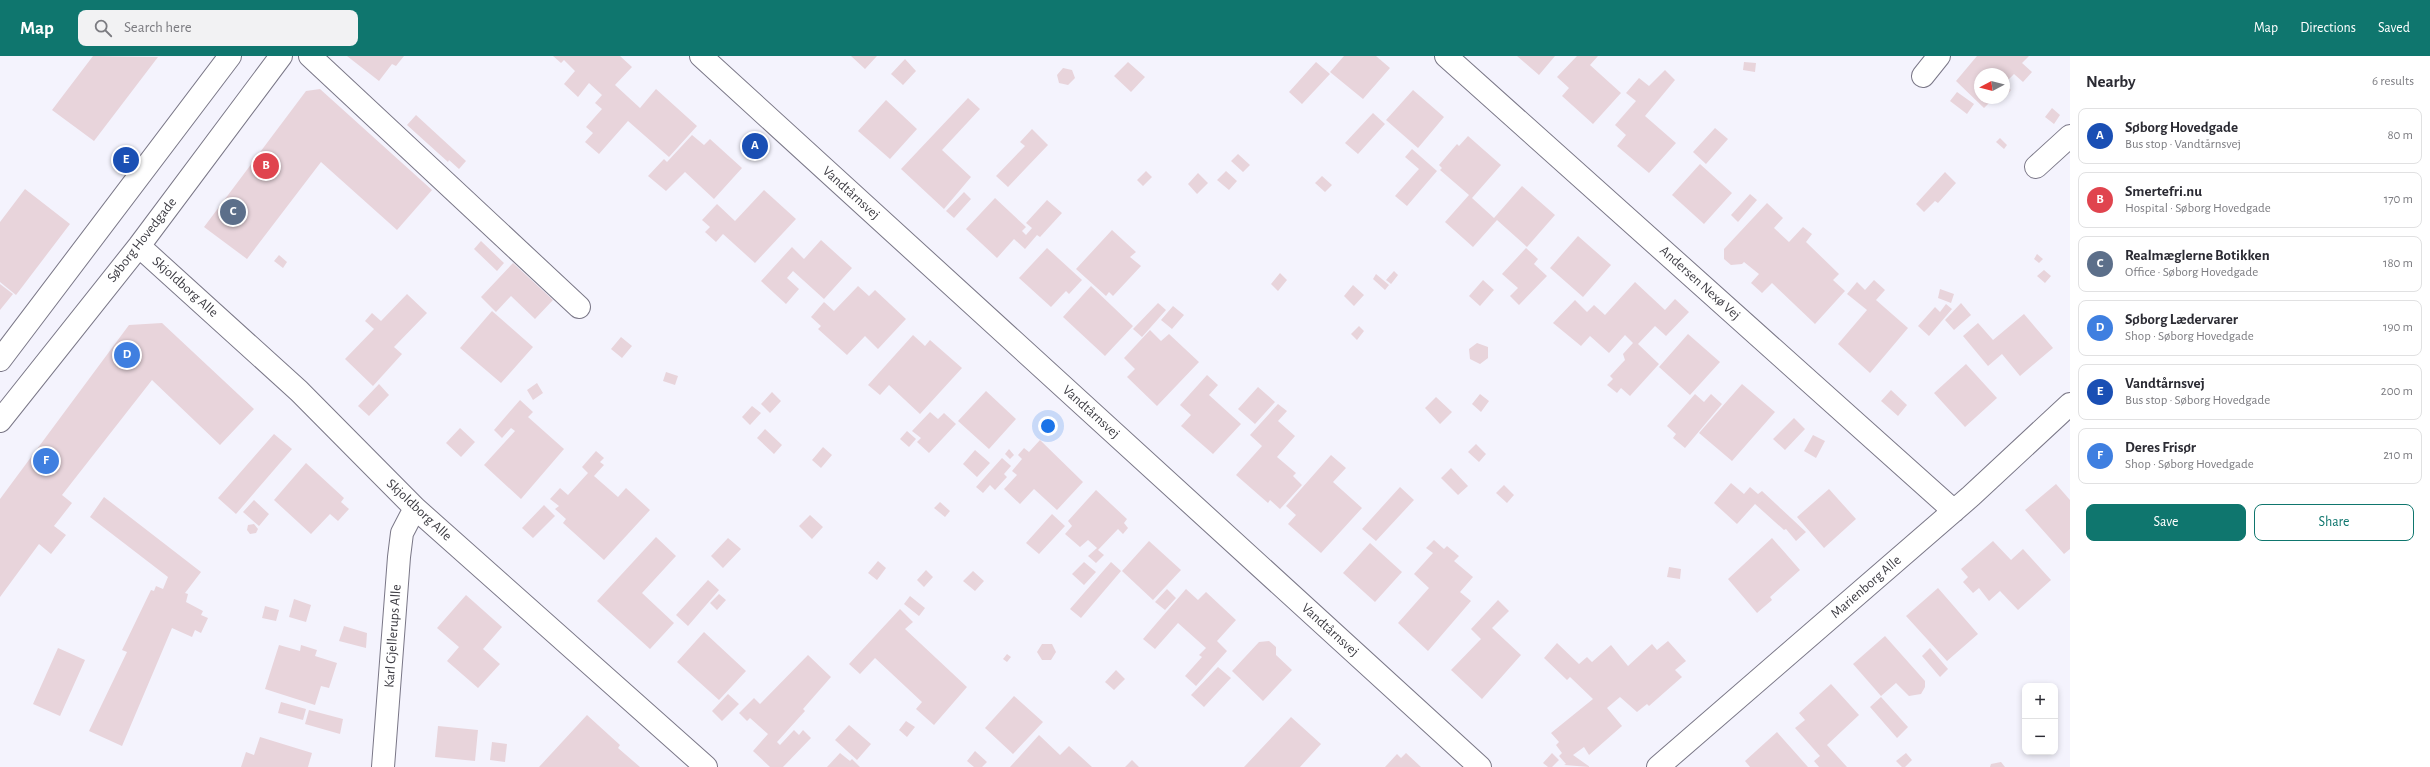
<!DOCTYPE html>
<html lang="en">
<head>
<meta charset="utf-8">
<style>
	:root { --surface:#fff; --page:#f2f2f3; --text:#2b2b33; --muted:#7c7c81; --line:#e1e1e2; --accent:#0f766e }
	body { margin:0; font-family:"Alegreya Sans",sans-serif; background:var(--page); color:var(--text) }
	.controls { position:absolute; right:12px; bottom:12px; display:grid; overflow:hidden; border-radius:8px; box-shadow:0 2px 6px #0003 }
	.controls button { width:36px; height:36px; display:grid; place-items:center; padding:0; border:0; border-bottom:1px solid var(--line); background:var(--surface); color:var(--text); font:20px sans-serif }
	.compass { position:absolute; left:1974px; top:12px; width:36px; height:36px; border-radius:50%; background:var(--surface); box-shadow:0 2px 6px #0003; rotate:263deg }
	.you { position:absolute; left:1048px; top:370px; width:14px; height:14px; margin:-10px; border:3px solid #fff; border-radius:50%; background:#1a73e8; box-shadow:0 0 0 6px #1a73e833 }
	.badge { display:grid; place-items:center; width:26px; height:26px; border-radius:50%; background:var(--accent); color:#fff; font-size:13px; font-weight:700 }
	.pin { position:absolute; translate:-50% -50%; border:2px solid #fff; box-shadow:0 1px 4px #0006 }
	.list { margin:0; padding:0; list-style:none }
	h2 { display:flex; justify-content:space-between; align-items:center; height:52px; margin:0; padding:0 16px; font-size:17px }
	h2 small { font-size:13px; font-weight:400; color:var(--muted) }
	.list li { display:grid; grid-template-columns:26px 1fr auto; gap:12px; align-items:center; box-sizing:border-box; height:56px; margin:0 8px 8px; padding:0 8px; border:1px solid var(--line); border-radius:8px }
	.list b { display:block; font-size:15px; white-space:nowrap }
	.list p { margin:0; font-size:13px; white-space:nowrap; color:var(--muted) }
	.list em { font-size:13px; font-style:normal; color:var(--muted) }
	.actions { display:flex; gap:8px; padding:12px 16px }
	.actions a { flex:1; padding:9px 0; border:1px solid var(--accent); border-radius:8px; text-align:center; font-size:14px; color:var(--accent) }
	.actions .main { background:var(--accent); color:#fff }
	.icon { flex:none; width:22px; height:22px; fill:none; stroke:currentColor; stroke-width:2; stroke-linecap:round; stroke-linejoin:round }
	.map { position:relative; flex:none; width:2070px; height:711px; overflow:hidden }
	header { display:flex; align-items:center; gap:24px; box-sizing:border-box; height:56px; padding:0 20px; background:var(--accent); color:#fff }
	header strong { font-size:19px }
	nav { display:flex; gap:22px; margin-inline-start:auto; font-size:14px }
	.search { width:280px; height:36px; background:var(--page); display:flex; align-items:center; gap:10px; box-sizing:border-box; padding:0 14px; border-radius:8px; color:var(--muted); font-size:15px }
	main { display:flex }
	aside { flex:1; background:var(--surface) }
	.map>svg:first-child { display:block }
	.building { fill:#e8d4db }
	.lines { fill:none; stroke-linecap:round; stroke-linejoin:round }
	.minor-casing { stroke:#7a7787; stroke-width:24 }
	.minor { stroke:#fff; stroke-width:22 }
	.labels { text-anchor:middle; dominant-baseline:central; stroke-width:4; stroke-linejoin:round; paint-order:stroke }
	.street-label { font-size:14px; fill:#3c3b42; stroke:#fff }
</style>
</head>
<body>
<header>
<strong>Map</strong>
<div class="search"><svg class="icon" aria-label="search" viewBox="0 0 24 24"><circle cx="10" cy="10" r="6"/><path d="M15 15l6 6"/></svg>Search here</div>
<nav><a>Map</a><a>Directions</a><a>Saved</a></nav>
</header>
<main>
<div class="map">
<svg width="2070" height="711" viewBox="0 0 2070 711">
	<rect width="100%" height="100%" fill="#f4f3fd"/>
	<!-- building -->
	<path class="building" d="M93,0L158,1L94,85L52,54Z
		M347,0H404L396,10L392,8L379,25Z
		M553,0H620L632,11L615,29L640,52L656,33L697,70L669,101L628,65L599,98L585,86L593,77L586,71L602,53L595,47L602,39L589,27L578,41L564,28L575,15L564,4L561,7Z
		M851,0H877L865,13Z
		M1344,0H1376L1390,12L1363,43L1330,16Z
		M1517,0H1555L1539,19Z
		M1577,0H1598L1590,9L1621,37L1593,68L1562,40L1569,32L1557,21Z
		M1977,0H2029L2022,7L2032,16L2023,26L2014,18L2004,28L2011,34L2004,42V18H1980V42H1994L1984,52L1956,25Z
		M905,3L916,15L903,29L891,18Z
		M1128,6L1145,21L1131,36L1114,20Z
		M1316,6L1330,18L1302,48L1289,36Z
		M1744,6L1756,7L1755,16L1743,14Z
		M1063,12L1072,14L1075,22L1068,29L1059,27L1057,19Z
		M1665,14L1675,24L1645,60L1676,87L1649,117L1617,90L1626,79L1615,69L1636,45L1626,37L1639,22L1649,30Z
		M320,33L432,134L397,174L321,106L247,203L204,171L306,35Z
		M1413,34L1444,61L1418,92L1386,64Z
		M1957,36L1974,48L1967,58L1950,45Z
		M968,42L980,53L942,94L971,121L944,153L901,113Z
		M886,44L917,73L890,103L858,75Z
		M2052,52L2060,59L2054,68L2045,61Z
		M1373,57L1385,68L1358,98L1345,87Z
		M416,59L466,105L459,113L449,104L448,106L407,69Z
		M1715,72L1728,83L1706,108L1693,96Z
		M1032,73L1048,89L1008,131L996,120L1025,90L1020,86Z
		M692,79L704,89L710,83L742,112L714,143L685,116L666,135L648,120L664,103L667,106Z
		M1468,80L1501,109L1472,142L1494,162L1522,130L1555,159L1527,191L1497,164L1473,191L1445,166L1469,139L1440,114L1442,112L1439,109L1457,88L1459,90Z
		M2000,82L2007,89L2004,93L1996,86Z
		M1412,93L1437,115L1407,150L1395,140L1419,113L1405,101Z
		M1238,98L1250,109L1243,116L1231,105Z
		M1700,108L1732,137L1704,168L1672,139Z
		M1146,115L1152,121L1143,130L1137,124Z
		M1226,115L1237,125L1229,134L1217,124Z
		M1945,116L1956,127L1938,147L1935,145L1924,156L1916,148Z
		M1198,117L1208,127L1197,138L1188,128Z
		M1322,120L1332,129L1325,136L1315,127Z
		M25,133L70,168L16,239L0,226V166Z
		M764,134L796,163L755,207L723,178L716,186L705,176L710,171L702,164L717,148L735,165Z
		M964,136L971,143L954,162L946,155Z
		M1750,138L1757,144L1738,166L1731,159Z
		M995,142L1026,171L1022,175L1026,179L1032,172L1026,167L1047,144L1062,157L1040,181L1037,179L1025,193L1014,183L997,202L966,173Z
		M1767,147L1783,162L1774,172L1789,186L1803,171L1812,178L1806,186L1839,218L1833,224L1845,235L1815,268L1772,227L1762,237L1751,227L1759,218L1744,206L1742,208L1731,209L1724,203V193Z
		M1112,174L1136,196L1130,201L1141,210L1113,240L1109,236L1106,240L1076,213Z
		M1578,180L1611,209L1583,241L1550,212Z
		M821,184L852,212L824,243L793,215L787,222L799,233L786,248L761,225L792,191L804,203Z
		M481,185L504,207L497,215L474,193Z
		M1047,192L1082,224L1069,238L1066,235L1051,251L1019,222Z
		M1526,192L1538,203L1534,208L1547,220L1519,249L1510,240L1518,232L1502,218Z
		M2037,198L2043,203L2039,207L2034,203Z
		M279,199L287,206L283,212L274,205Z
		M513,207L553,244L535,263L511,240L496,256L481,241Z
		M2044,214L2051,220L2045,227L2037,220Z
		M1394,215L1398,219L1391,228L1386,224Z
		M1280,217L1287,224L1278,235L1271,228Z
		M1376,218L1389,229L1385,234L1373,223Z
		M1483,224L1494,234L1480,250L1469,240Z
		M1874,224L1885,234L1876,244L1908,272L1870,317L1838,288L1867,254L1847,238L1857,226L1865,234Z
		M1635,226L1665,254L1675,243L1689,256L1666,280L1655,270L1638,288L1659,308L1630,340L1621,332L1617,337L1607,329L1613,323L1610,320L1625,304L1623,298L1633,287L1625,279L1609,297L1590,280L1581,290L1553,267L1575,244L1587,256L1594,249L1605,259Z
		M0,228L13,238L0,254Z
		M1353,229L1364,239L1354,250L1344,240Z
		M858,230L869,240L875,234L906,263L878,293L865,280L847,299L818,273L821,270L811,261L824,246L834,255Z
		M1091,230L1133,270L1105,300L1063,261Z
		M1940,233L1954,238L1951,247L1938,242Z
		M407,238L427,257L394,291L402,298L373,330L345,303L374,273L365,265L372,257L381,265Z
		M1158,247L1166,254L1142,281L1133,273Z
		M1961,247L1971,259L1954,274L1945,264Z
		M1946,248L1952,253L1929,280L1918,270L1935,251L1940,256Z
		M1173,250L1184,259L1172,273L1161,264Z
		M492,255L533,291L501,327L460,292Z
		M2024,258L2053,292L2020,320L2002,298L1988,310L1963,280L1978,267L1993,284Z
		M162,267L254,353L220,389L152,324L62,439L72,447L54,470L66,479L51,498L39,488L0,541V443L129,269Z
		M1359,270L1364,275L1357,284L1351,278Z
		M1150,274L1161,285L1169,278L1199,306L1157,350L1127,321L1135,313L1124,302Z
		M1688,278L1720,306L1690,339L1659,311Z
		M913,279L925,290L930,284L962,312L920,358L889,329L880,339L868,329Z
		M621,281L632,290L622,302L611,293Z
		M1477,287L1488,291V302L1480,308L1470,303L1469,293Z
		M1966,308L1997,342L1965,371L1934,337Z
		M666,316L678,320L675,329L663,325Z
		M1207,319L1218,329L1209,339L1241,368L1213,398L1181,370L1191,359L1180,349Z
		M537,327L543,337L533,344L527,334Z
		M379,328L389,339L369,360L358,350Z
		M1742,328L1775,356L1732,405L1699,377Z
		M1258,331L1275,346L1255,368L1238,353Z
		M1891,334L1907,349L1898,360L1881,345Z
		M986,335L1016,363L989,393L958,365Z
		M772,336L781,345L770,357L761,348Z
		M1480,338L1489,345L1481,356L1472,348Z
		M1695,338L1704,346L1711,338L1722,348L1685,392L1673,382L1676,378L1667,370Z
		M1436,341L1452,356L1440,368L1425,352Z
		M520,344L533,356L528,361L564,393L521,443L484,409L515,375L511,372L502,382L494,374Z
		M1278,348L1287,355L1278,365L1295,380L1277,401L1296,417L1293,420L1302,429L1280,453L1270,444L1268,447L1236,419L1262,390L1250,379Z
		M752,350L761,357L750,369L742,361Z
		M930,356L938,363L944,357L956,368L929,397L917,386L921,382L912,375Z
		M1794,362L1805,373L1785,394L1773,383Z
		M460,372L475,386L461,401L446,387Z
		M765,373L782,389L774,398L757,382Z
		M907,375L916,383L909,391L900,383Z
		M274,378L292,393L236,458L218,442Z
		M1813,379L1825,385L1816,402L1804,395Z
		M1040,384L1083,426L1057,454L1034,433L1020,448L1004,433L1017,419L1012,415L1022,403L1018,399L1024,392L1029,396Z
		M1476,388L1486,398L1479,406L1468,396Z
		M823,391L832,399L821,412L812,404Z
		M1009,393L1014,399L1010,403L1005,398Z
		M975,394L990,407L977,421L963,408Z
		M596,395L604,402L600,406L604,409L594,420L618,441L626,432L650,454L604,504L563,467L566,463L555,453L559,450L550,443L560,432L568,439L588,417L582,411Z
		M1331,399L1346,412L1333,426L1362,452L1321,497L1288,468L1296,459L1286,450Z
		M1002,402L1011,410L1004,418L1007,421L995,434L990,429L983,437L976,431Z
		M306,407L344,442L341,446L349,453L338,465L330,458L311,478L274,444Z
		M1451,412L1468,430L1458,439L1441,422Z
		M1731,427L1744,438L1750,431L1758,438L1762,435L1806,476L1796,485L1786,473L1784,474L1755,448L1737,468L1714,447Z
		M2056,428L2070,444V493L2064,498L2025,454Z
		M1504,429L1514,439L1507,447L1496,437Z
		M1400,431L1414,444L1376,485L1362,473Z
		M1829,433L1856,463L1824,492L1797,461Z
		M1096,434L1127,463L1124,467L1128,472L1123,478L1118,473L1098,494L1104,499L1096,507L1088,500L1097,492L1088,484L1080,491L1065,478L1072,470L1068,465Z
		M104,441L201,516L185,537L188,538L186,546L203,555L201,559L208,562L201,577L195,574L192,581L172,572L122,690L89,675L127,596L122,594L151,534L154,535L156,530L163,533L168,521L90,461Z
		M254,444L269,458L259,470L243,456Z
		M940,446L950,455L945,461L934,452Z
		M544,449L555,460L533,482L522,472Z
		M1052,458L1065,470L1039,498L1026,487Z
		M810,459L823,471L812,483L799,470Z
		M254,468L258,473L256,477L250,478L247,474L248,469Z
		M656,481L676,500L642,537L674,567L650,593L597,545Z
		M728,482L741,493L723,512L711,500Z
		M1772,482L1800,514L1770,541L1772,544L1757,557L1728,523Z
		M1434,484L1444,493L1447,490L1459,500L1454,505L1473,521L1460,536L1471,545L1428,595L1398,567L1429,532L1414,518L1433,497L1426,492Z
		M1149,485L1181,514L1153,544L1122,515Z
		M1993,485L2011,504L2023,493L2051,524L2018,554L2000,535L1989,545L1979,532L1973,537L1963,526L1968,521L1961,513Z
		M1370,487L1402,516L1375,546L1343,517Z
		M878,505L886,512L877,524L868,517Z
		M1084,506L1096,516L1084,529L1072,518Z
		M1111,506L1121,515L1081,562L1070,553Z
		M1669,511L1681,513L1680,523L1667,521Z
		M926,514L933,521L924,531L917,524Z
		M973,515L984,525L975,535L963,525Z
		M708,524L719,534L688,570L676,559Z
		M1938,532L1978,578L1947,605L1906,560Z
		M1167,533L1176,542L1165,554L1155,546Z
		M1186,533L1198,544L1206,536L1236,564L1217,585L1227,595L1196,630L1185,620L1202,601L1199,599L1206,592L1178,567L1155,593L1143,583Z
		M719,538L726,544L717,554L710,547Z
		M466,539L502,571L483,593L500,608L478,632L447,605L459,591L437,572Z
		M910,540L925,552L919,560L904,548Z
		M294,543L311,549L306,566L289,561Z
		M1498,544L1509,555L1492,572L1521,599L1482,643L1451,614L1481,583L1471,573Z
		M265,550L279,554L276,565L262,562Z
		M900,553L913,566L905,573L967,631L934,669L916,653L922,646L875,602L860,618L849,608Z
		M344,570L367,577L366,592L339,585Z
		M704,576L746,615L719,644L677,606Z
		M1885,580L1925,625V631L1921,638L1909,640L1896,627L1881,640L1853,608Z
		M1269,585L1276,591V599L1292,614L1263,645L1232,615L1259,586Z
		M1668,585L1686,605L1675,614L1682,621L1649,650L1647,648L1637,656L1620,641L1607,652L1622,670L1589,699L1584,691L1573,699L1590,711L1564,709L1566,708L1559,700L1562,697L1556,689L1559,686L1551,677L1593,643L1570,621L1567,624L1544,602L1557,587L1579,608L1587,601L1592,606L1611,589L1628,610L1652,588L1657,594Z
		M1042,588H1052L1056,596L1051,604H1042L1037,596Z
		M279,589L300,595L301,589L317,594L315,600L337,607L329,632L321,630L315,649L265,633Z
		M58,592L85,604L60,660L33,648Z
		M1930,592L1948,613L1940,621L1922,600Z
		M1007,598L1011,601L1007,606L1003,603Z
		M808,599L831,621L803,653L805,655L777,686L780,689L794,674L799,679L803,674L811,682L783,711H770L753,695L768,678L750,662L747,665L739,657L754,642L760,648Z
		M1218,611L1231,622L1204,651L1191,639Z
		M1116,614L1125,623L1114,634L1105,626Z
		M1831,628L1859,659L1827,689L1847,711H1819L1814,705L1820,700L1795,672L1805,664L1799,657Z
		M728,638L739,648L722,665L712,655Z
		M1014,640L1043,666L1013,698L985,672Z
		M1881,641L1908,671L1897,682L1870,651Z
		M281,646L306,653L303,664L278,657Z
		M309,654L343,663L340,678L305,668Z
		M587,659L620,689L618,692L640,711H539Z
		M1291,661L1321,688L1300,711H1244Z
		M906,665L915,671L907,681L899,674Z
		M849,669L871,688L857,704L835,684Z
		M438,670L478,674L475,705L435,701Z
		M1777,676L1808,711H1750L1745,705Z
		M1039,679L1060,699L1069,690L1092,711H1010Z
		M260,681L312,697L308,711H241L246,696L254,699Z
		M492,686L507,688L505,706L490,704Z
		M975,695L987,706L982,711H974L967,705Z
		M840,697L850,705L852,703L860,711H827Z
		M1406,697L1421,711H1385L1397,698L1401,702Z
		M1552,697L1559,704L1552,711H1548L1543,707Z
		M1906,697L1912,704L1905,711H1902L1896,705Z
		M1132,704L1139,711H1125Z
		M2001,706L2005,711H1990L1991,708Z"/>
	<g class="lines">
		<defs>
			<path id="minor" d="M310,0L579,251
				M701,0L1480,711
				M1446,0L1954,455
				M1923,20L1939,0
				M2036,111L2070,80
				M139,190L299,335L415,452L706,711
				M0,304L230,0
				M0,365L139,190L281,0
				M383,711L399,501L402,477L415,452
				M1658,711L1971,440L2070,348"/>
		</defs>
		<!-- minor casing -->
		<use href="#minor" class="minor-casing"/>
		<!-- minor -->
		<use href="#minor" class="minor"/>
	</g>
	<g class="labels">
		<!-- street labels -->
		<g class="street-label">
			<text transform="translate(851 137) rotate(42)">Vandtårnsvej</text>
			<text transform="translate(142 184) rotate(-52)">Søborg Hovedgade</text>
			<text transform="translate(1700 227) rotate(42)">Andersen Nexø Vej</text>
			<text transform="translate(185 231) rotate(42)">Skjoldborg Alle</text>
			<text transform="translate(1091 356) rotate(42)">Vandtårnsvej</text>
			<text transform="translate(419 454) rotate(43)">Skjoldborg Alle</text>
			<text transform="translate(1866 531) rotate(-41)">Marienborg Alle</text>
			<text transform="translate(1330 574) rotate(42)">Vandtårnsvej</text>
			<text transform="translate(393 580) rotate(-86)">Karl Gjellerups Alle</text>
		</g>
	</g>
</svg>
<div class="controls">
<button>+</button>
<button>−</button>
</div>
<svg class="compass" viewBox="-18 -18 36 36"><path d="M0-13l5 13h-10z" fill="#e53935"/><path d="M0 13l5-13h-10z" fill="#7c7c81"/></svg>
<div class="you"></div>
<div class="pin badge" style="left:755px;top:90px;background:#1a4fb4">A</div>
<div class="pin badge" style="left:266px;top:110px;background:#e0444e">B</div>
<div class="pin badge" style="left:233px;top:156px;background:#5c6f8a">C</div>
<div class="pin badge" style="left:127px;top:299px;background:#3f7fe0">D</div>
<div class="pin badge" style="left:126px;top:104px;background:#1a4fb4">E</div>
<div class="pin badge" style="left:46px;top:405px;background:#3f7fe0">F</div>
</div>
<aside>
<h2>Nearby<small>6 results</small></h2>
<ul class="list">
<li><span class="badge" style="background:#1a4fb4">A</span><div><b>Søborg Hovedgade</b><p>Bus stop · Vandtårnsvej</p></div><em>80 m</em></li>
<li><span class="badge" style="background:#e0444e">B</span><div><b>Smertefri.nu</b><p>Hospital · Søborg Hovedgade</p></div><em>170 m</em></li>
<li><span class="badge" style="background:#5c6f8a">C</span><div><b>Realmæglerne Botikken</b><p>Office · Søborg Hovedgade</p></div><em>180 m</em></li>
<li><span class="badge" style="background:#3f7fe0">D</span><div><b>Søborg Lædervarer</b><p>Shop · Søborg Hovedgade</p></div><em>190 m</em></li>
<li><span class="badge" style="background:#1a4fb4">E</span><div><b>Vandtårnsvej</b><p>Bus stop · Søborg Hovedgade</p></div><em>200 m</em></li>
<li><span class="badge" style="background:#3f7fe0">F</span><div><b>Deres Frisør</b><p>Shop · Søborg Hovedgade</p></div><em>210 m</em></li>
</ul>
<div class="actions"><a class="main">Save</a><a>Share</a></div>
</aside>
</main>
</body>
</html>
